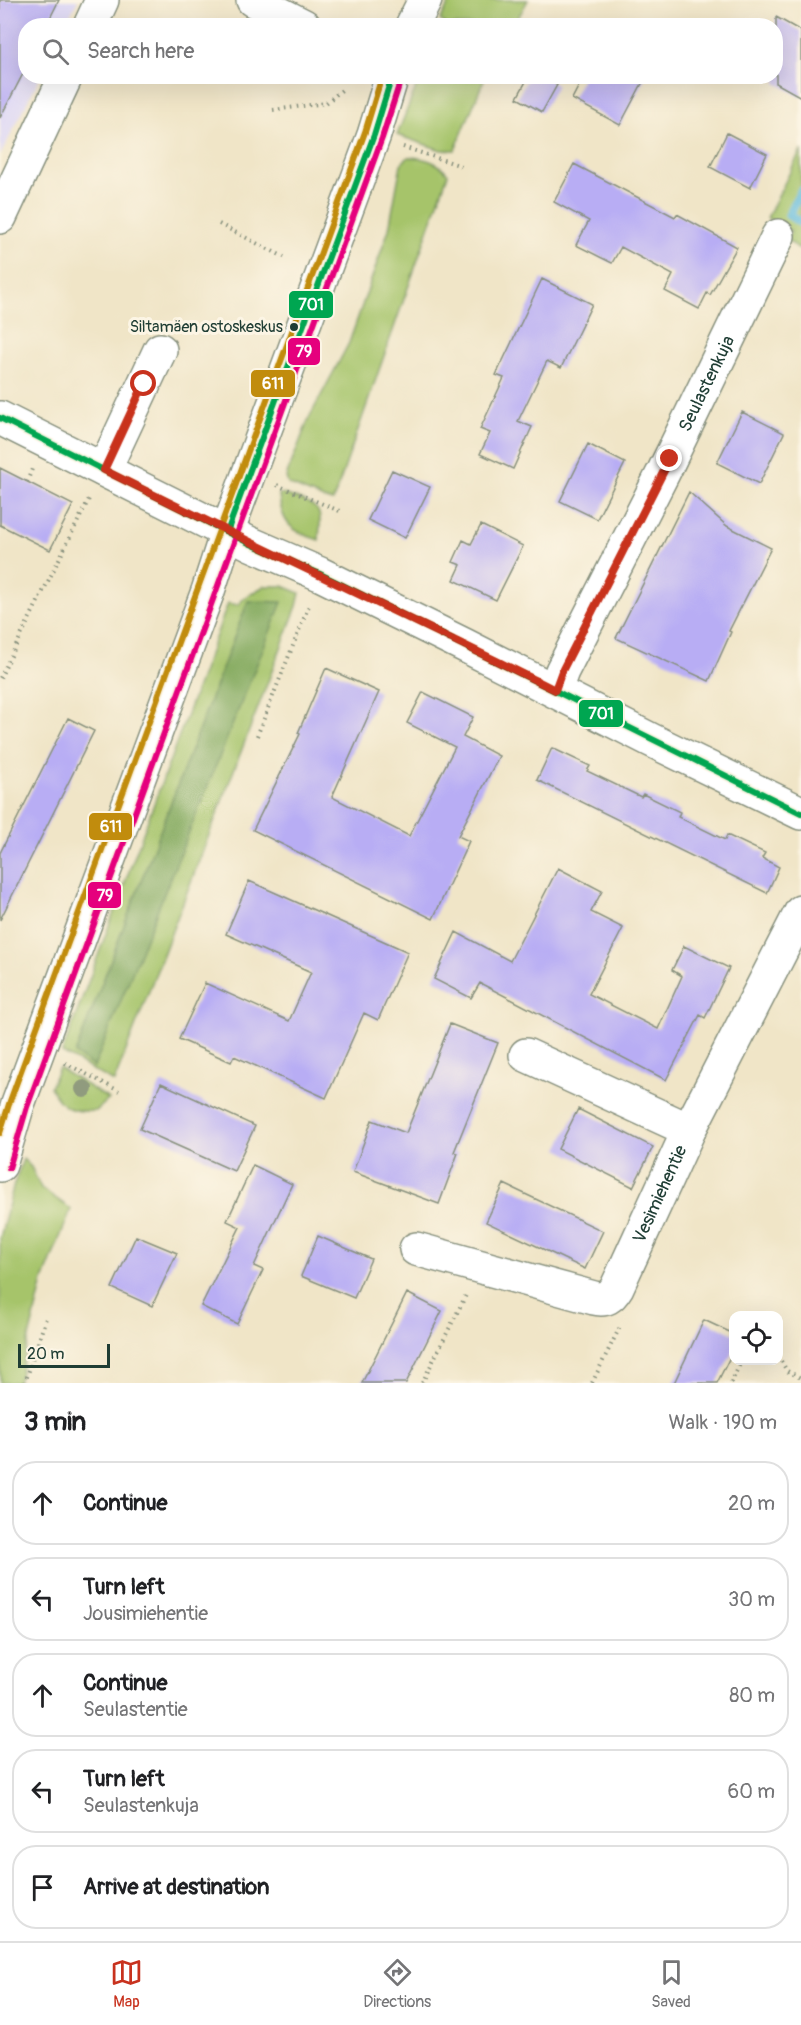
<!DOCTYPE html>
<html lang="en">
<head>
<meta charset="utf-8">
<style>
	:root { --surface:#fff; --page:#f2f2f2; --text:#202124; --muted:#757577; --line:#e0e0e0; --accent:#c8321e }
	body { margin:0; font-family:Pangolin,sans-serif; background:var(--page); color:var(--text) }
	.controls { position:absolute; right:18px; bottom:18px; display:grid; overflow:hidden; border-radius:12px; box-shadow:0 6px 24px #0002 }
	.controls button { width:54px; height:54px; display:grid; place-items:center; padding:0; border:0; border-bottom:2px solid var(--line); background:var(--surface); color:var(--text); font:30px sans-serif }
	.scale { position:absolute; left:18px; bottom:15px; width:92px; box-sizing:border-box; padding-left:6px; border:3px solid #1f3d34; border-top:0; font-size:16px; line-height:21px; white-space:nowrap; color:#1f3d34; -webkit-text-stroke:4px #fcf5e5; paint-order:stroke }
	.stop { position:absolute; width:18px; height:18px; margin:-14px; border:4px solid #c8321e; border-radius:50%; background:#fff }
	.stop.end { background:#c8321e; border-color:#fff; box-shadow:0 2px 6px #0008 }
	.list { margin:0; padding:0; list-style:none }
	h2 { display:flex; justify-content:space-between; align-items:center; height:78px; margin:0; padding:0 24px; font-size:26px }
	h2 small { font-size:20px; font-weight:400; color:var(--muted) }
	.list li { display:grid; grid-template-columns:39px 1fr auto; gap:18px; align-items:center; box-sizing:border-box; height:84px; margin:0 12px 12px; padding:0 12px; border:2px solid var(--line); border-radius:24px }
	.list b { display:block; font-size:22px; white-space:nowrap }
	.list p { margin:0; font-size:20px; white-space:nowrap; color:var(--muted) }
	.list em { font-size:20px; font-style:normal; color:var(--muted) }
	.icon { flex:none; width:33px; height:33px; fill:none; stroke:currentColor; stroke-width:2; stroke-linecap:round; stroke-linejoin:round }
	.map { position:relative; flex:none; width:801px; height:1383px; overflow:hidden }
	.search { position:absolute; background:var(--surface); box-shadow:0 6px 24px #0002; left:18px; right:18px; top:18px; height:66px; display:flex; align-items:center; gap:15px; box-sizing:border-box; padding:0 21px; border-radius:24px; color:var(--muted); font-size:22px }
	.sheet { height:558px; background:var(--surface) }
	nav { display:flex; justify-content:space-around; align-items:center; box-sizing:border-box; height:84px; border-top:2px solid var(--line); background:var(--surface); font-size:16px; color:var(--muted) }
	nav a { display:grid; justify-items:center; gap:3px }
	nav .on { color:var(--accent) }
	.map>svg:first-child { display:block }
	.built { fill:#dbd6f7 }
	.green { fill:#a6c46b; stroke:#628050; stroke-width:1.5 }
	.forest { fill:#84aa5f; stroke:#52744a; stroke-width:1.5 }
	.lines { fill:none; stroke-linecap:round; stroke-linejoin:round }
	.stream { stroke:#5db9db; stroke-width:9 }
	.building { fill:#b8adf4 }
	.minor-casing { stroke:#88917e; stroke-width:36 }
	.path { stroke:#88917e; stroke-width:4; stroke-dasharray:1.5 4.5; stroke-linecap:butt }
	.minor { stroke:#fff; stroke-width:33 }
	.bus-1-casing { stroke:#fcf5e5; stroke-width:10 }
	.bus-2-casing { stroke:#fcf5e5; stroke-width:10 }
	.bus-3-casing { stroke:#fcf5e5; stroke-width:10 }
	.bus-1 { stroke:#00a651; stroke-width:6 }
	.bus-2 { stroke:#e5007d; stroke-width:6 }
	.bus-3 { stroke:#c18c0d; stroke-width:6 }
	.tree { fill:#909b7e }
	.route { stroke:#c8321e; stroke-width:8 }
	.bus-dot { fill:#1f3d34; stroke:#fcf5e5; stroke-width:2 }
	.labels { text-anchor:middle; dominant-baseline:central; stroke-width:6; stroke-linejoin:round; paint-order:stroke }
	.bus-label { font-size:16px; fill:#1f3d34; stroke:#fcf5e5; text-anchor:end }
	.street-label { font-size:18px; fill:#1f3d34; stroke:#fcf5e5 }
	.line-badge { stroke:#fcf5e5; stroke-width:2 }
	.badge-label { font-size:16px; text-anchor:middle; font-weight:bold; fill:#fff }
</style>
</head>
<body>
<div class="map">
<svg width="801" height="1383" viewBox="0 0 801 1383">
	<rect width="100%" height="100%" fill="#fcf5e5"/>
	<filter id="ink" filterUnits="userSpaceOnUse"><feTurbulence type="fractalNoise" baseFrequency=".0167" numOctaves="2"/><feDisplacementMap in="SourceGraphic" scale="12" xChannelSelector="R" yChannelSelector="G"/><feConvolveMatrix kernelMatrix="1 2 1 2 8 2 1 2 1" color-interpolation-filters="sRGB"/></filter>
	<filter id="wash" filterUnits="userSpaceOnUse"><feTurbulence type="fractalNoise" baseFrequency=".008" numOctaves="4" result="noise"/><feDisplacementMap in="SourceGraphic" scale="24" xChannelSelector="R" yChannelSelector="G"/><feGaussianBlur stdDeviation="1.35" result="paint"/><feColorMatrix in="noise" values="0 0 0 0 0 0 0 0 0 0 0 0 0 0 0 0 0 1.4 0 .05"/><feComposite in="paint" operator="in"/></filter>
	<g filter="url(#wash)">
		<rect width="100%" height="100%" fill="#f0e5c7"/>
		<!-- built -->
		<path class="built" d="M0,0H78L65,25L26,26V76L40,77L0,156Z"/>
		<!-- green -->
		<path class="green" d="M451,0H528L514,25H447L440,20Z
			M420,77H485L455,150H441L397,135Z
			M801,150V250L787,240L791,231L767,218Z
			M408,157C422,157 440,162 448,174L333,501L326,500L288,484L286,477L309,418L349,343L389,229L401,164Z
			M279,494C287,494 315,504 318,511C322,518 319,532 319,540C292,532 281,524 279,494Z
			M264,586H283L300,593L297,606L114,1082L62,1053L228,603L238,605L244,598Z
			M59,1068L109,1099L96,1111C72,1112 62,1110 50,1087Z
			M23,1159L31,1167L41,1188L71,1209L43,1281L18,1383H0V1238L14,1184Z"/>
		<!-- forest -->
		<path class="forest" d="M248,601L282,602L94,1067L75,1054Z"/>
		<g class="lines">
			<!-- stream -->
			<path class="stream" d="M801,191L789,215L801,223"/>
		</g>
		<g id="blocks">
			<!-- building -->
			<path class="building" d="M0,0H59L46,26H26V68L0,118Z
				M776,17L801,31V97L776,83Z
				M529,76H542L557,85L542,112L517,98Z
				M584,76H646L620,125L572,99Z
				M727,133L767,154L750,188L710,167Z
				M574,164L675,217L677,214L737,247L710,295L707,293L699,309L665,291L673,275L621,247L612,263L576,245L589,221L554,202Z
				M542,279L592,304L561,368L547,361L518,421L532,427L513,469L480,454L490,433L480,429L504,378L496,375Z
				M742,412L784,433L759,484L717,463Z
				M588,444L625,463L597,519L560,501Z
				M0,468L73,505L50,550L0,525Z
				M392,470L430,487L405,538L368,520Z
				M689,492L727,526L771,548L729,631L731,632L709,681L616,638Z
				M481,525L523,546L496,600L454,580L461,565L453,562L463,540L471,544Z
				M326,668L379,692L332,797L409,836L455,747L407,723L423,692L473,717L463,737L499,756L458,836L469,841L433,919L253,830L300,734L298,733Z
				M68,718L94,731L0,920V853Z
				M552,748L590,766L587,771L641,797L643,794L680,812L678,817L725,840L727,835L765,853L762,858L779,867L767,893L537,780Z
				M558,868L602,891L591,912L623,928L589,994L658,1029L682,976L672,970L684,946L729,968L705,1018L700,1015L666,1080L480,983L471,998L434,979L456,932L510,961Z
				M249,881L408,952L378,1020L364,1013L326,1098L234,1056L231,1062L179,1039L205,983L289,1021L311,972L226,934Z
				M450,1024L498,1043L454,1152L458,1153L439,1204L353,1172L372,1120L406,1133Z
				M161,1083L255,1126L234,1171L140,1129Z
				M578,1109L653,1147L633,1187L558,1149Z
				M253,1165L292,1184L254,1266L263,1270L237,1324L201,1306L240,1227L227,1221Z
				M504,1184L603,1231L585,1269L486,1222Z
				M136,1236L177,1253L152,1306L112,1288Z
				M318,1236L371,1259L354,1298L301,1276Z
				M407,1293L442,1311L406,1383H362Z
				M704,1320L734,1334V1349L717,1383H674Z"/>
		</g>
	</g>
	<g filter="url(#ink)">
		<use href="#blocks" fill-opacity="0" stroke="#88917e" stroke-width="1.5"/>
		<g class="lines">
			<defs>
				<g id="minor">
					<path d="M253,0L304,26"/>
					<path d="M90,26L102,0"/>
					<path d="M412,26L425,0"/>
					<path d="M0,217L66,76"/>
					<path d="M0,418L251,544L320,574L464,645L651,740L801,813"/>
					<path d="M104,470L160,350"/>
					<path id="s1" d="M555,690L562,671L664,471L778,236"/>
					<path d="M526,1055L689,1130"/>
					<path d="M0,1165L18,1104L208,591L227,532L374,135L392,76"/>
					<path id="s2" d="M416,1249L594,1298C606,1301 611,1297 617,1287L689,1130L801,912"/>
				</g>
			</defs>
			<!-- minor casing -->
			<use href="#minor" class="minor-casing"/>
			<!-- path -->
			<path class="path" d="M273,110L326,103L343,89
				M403,147L465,167
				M219,224L284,257
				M27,482L32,469
				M277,485L342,512
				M0,678L89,499
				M257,736L310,603
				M65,1063L119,1091
				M778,1356L787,1371L801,1378
				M25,1383L47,1315
				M422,1383L466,1295
				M592,1383L620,1327
				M731,1383L742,1360"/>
			<!-- minor -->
			<use href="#minor" class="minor"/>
			<defs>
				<path id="bus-1" d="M0,418L251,544L320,574L801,813
					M227,532L374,135L392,76"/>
				<path id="bus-2" d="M9,1168L27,1107L382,138L401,79"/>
				<path id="bus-3" d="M0,1133L10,1101L365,132L382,76"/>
			</defs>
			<!-- bus-1 casing -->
			<use href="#bus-1" class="bus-1-casing"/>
			<!-- bus-2 casing -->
			<use href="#bus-2" class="bus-2-casing"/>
			<!-- bus-3 casing -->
			<use href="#bus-3" class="bus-3-casing"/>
			<!-- bus-1 -->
			<use href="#bus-1" class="bus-1"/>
			<!-- bus-2 -->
			<use href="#bus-2" class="bus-2"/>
			<!-- bus-3 -->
			<use href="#bus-3" class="bus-3"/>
		</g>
		<!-- trees -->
		<circle class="tree" cx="84" cy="1089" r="9"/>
	</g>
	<g class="lines" filter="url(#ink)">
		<!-- route -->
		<path class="route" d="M144,384L104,470C253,545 405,615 555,690L562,671L670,459"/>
	</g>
	<!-- markers -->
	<circle class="bus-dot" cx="294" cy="327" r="5"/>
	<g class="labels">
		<!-- bus labels -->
		<g class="bus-label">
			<text x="283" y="327">Siltamäen ostoskeskus</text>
		</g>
		<!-- street labels -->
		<g class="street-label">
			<text stroke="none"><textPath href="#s1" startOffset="342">Seulastenkuja</textPath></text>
			<text stroke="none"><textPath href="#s2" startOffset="315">Vesimiehentie</textPath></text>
		</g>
	</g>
	<g class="line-badge">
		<rect x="288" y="290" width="46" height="29" rx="6" fill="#00a651"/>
		<rect x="287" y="337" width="34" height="29" rx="6" fill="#e5007d"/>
		<rect x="250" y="369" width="46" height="29" rx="6" fill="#c18c0d"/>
		<rect x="578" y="699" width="46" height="29" rx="6" fill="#00a651"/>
		<rect x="88" y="812" width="45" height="29" rx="6" fill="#c18c0d"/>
		<rect x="87" y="881" width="35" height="28" rx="6" fill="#e5007d"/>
	</g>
	<g class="badge-label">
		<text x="311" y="310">701</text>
		<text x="304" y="357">79</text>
		<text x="273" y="389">611</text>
		<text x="601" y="719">701</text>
		<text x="111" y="832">611</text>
		<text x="105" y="901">79</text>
	</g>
</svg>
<div class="controls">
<button><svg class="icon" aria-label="locate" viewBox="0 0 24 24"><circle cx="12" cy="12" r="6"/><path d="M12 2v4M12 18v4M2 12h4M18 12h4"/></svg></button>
</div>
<div class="scale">20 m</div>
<div class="stop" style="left:144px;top:384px"></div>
<div class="stop end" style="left:670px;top:459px"></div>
<div class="search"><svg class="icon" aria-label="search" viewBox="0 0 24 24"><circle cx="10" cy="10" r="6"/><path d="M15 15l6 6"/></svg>Search here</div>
</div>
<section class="sheet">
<h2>3 min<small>Walk · 190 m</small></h2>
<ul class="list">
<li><svg class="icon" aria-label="ahead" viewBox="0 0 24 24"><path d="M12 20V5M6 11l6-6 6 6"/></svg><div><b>Continue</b></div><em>20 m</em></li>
<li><svg class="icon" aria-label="left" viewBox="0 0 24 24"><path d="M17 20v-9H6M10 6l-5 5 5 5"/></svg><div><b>Turn left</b><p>Jousimiehentie</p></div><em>30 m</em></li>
<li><svg class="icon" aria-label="ahead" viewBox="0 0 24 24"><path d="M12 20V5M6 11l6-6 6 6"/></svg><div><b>Continue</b><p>Seulastentie</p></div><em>80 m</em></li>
<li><svg class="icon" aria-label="left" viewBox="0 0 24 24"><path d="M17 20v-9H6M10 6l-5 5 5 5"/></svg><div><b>Turn left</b><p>Seulastenkuja</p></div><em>60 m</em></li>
<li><svg class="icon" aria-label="arrive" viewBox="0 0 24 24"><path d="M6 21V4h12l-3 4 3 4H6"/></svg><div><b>Arrive at destination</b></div></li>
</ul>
</section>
<nav>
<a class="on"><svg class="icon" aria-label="map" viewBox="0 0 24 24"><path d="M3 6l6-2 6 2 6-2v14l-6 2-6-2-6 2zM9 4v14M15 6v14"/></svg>Map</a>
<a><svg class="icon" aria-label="directions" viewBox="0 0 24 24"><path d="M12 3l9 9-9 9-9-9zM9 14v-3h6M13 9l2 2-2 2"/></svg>Directions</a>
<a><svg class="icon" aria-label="saved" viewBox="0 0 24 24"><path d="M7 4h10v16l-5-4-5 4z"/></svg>Saved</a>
</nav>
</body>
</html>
